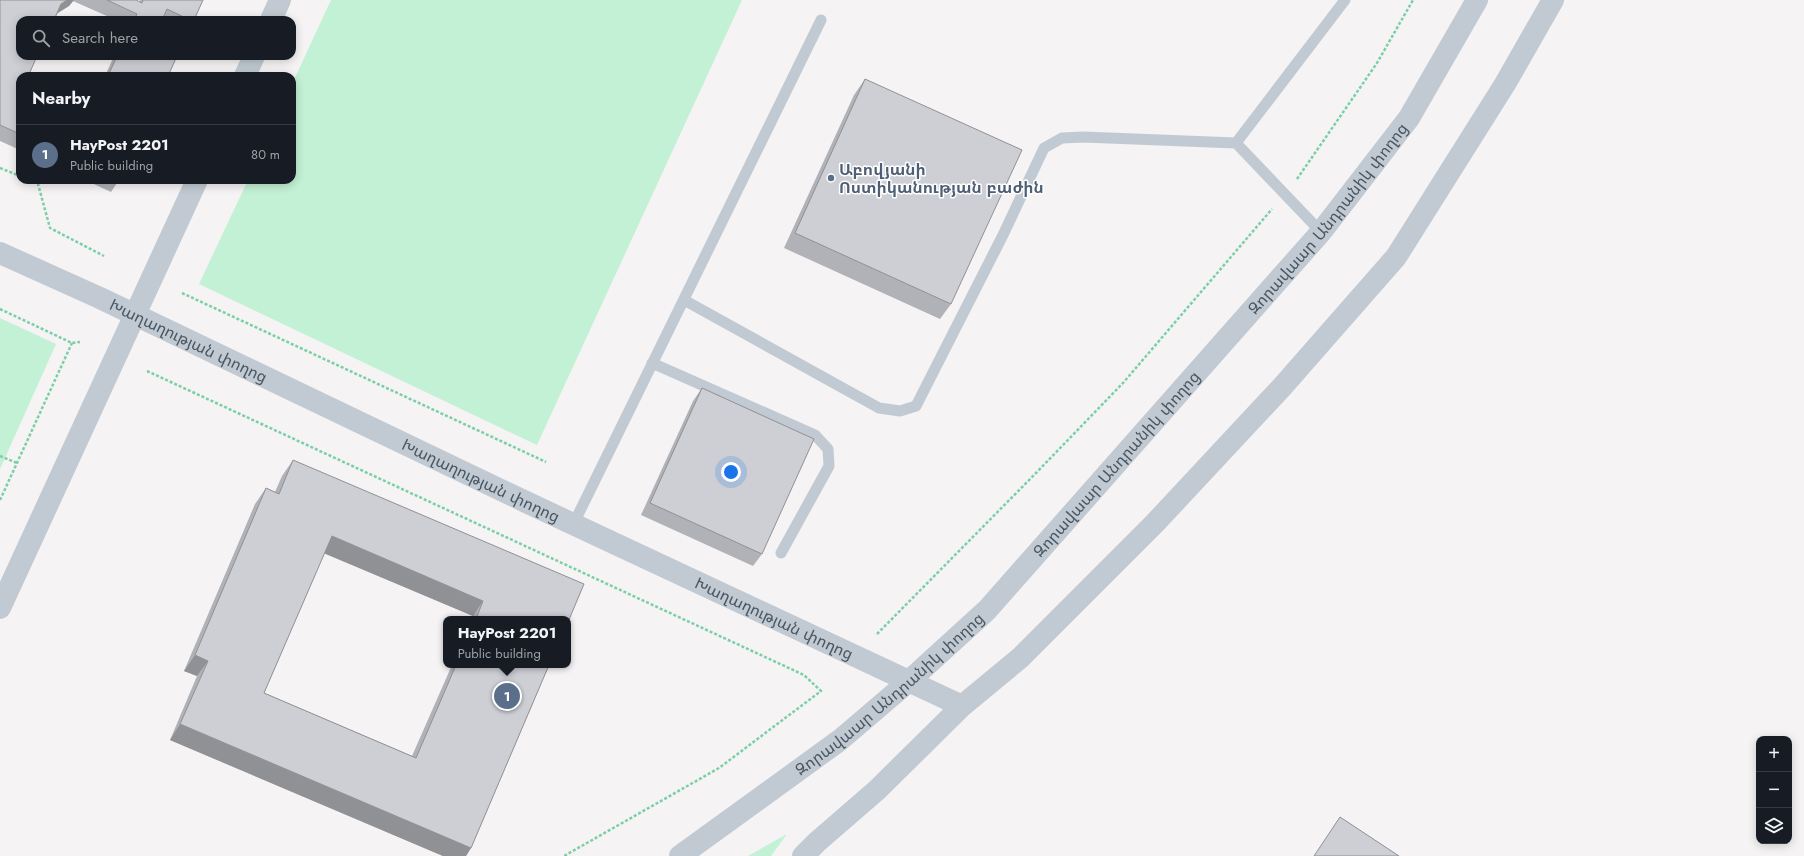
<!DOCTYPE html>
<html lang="en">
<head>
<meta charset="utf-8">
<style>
	:root { --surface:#171b24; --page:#20242c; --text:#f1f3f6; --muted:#9ea1a6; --line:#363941; --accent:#1a73e8 }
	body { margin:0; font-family:Jost,"Noto Sans Armenian",sans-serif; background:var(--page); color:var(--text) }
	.controls { position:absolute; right:12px; bottom:12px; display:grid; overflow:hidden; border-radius:8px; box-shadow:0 2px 10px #0003 }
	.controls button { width:36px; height:36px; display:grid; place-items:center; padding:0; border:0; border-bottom:1px solid var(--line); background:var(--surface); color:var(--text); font:20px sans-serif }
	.you { position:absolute; left:731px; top:472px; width:14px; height:14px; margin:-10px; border:3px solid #fff; border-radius:50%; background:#1a73e8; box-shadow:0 0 0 6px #1a73e833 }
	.badge { display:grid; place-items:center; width:26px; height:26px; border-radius:50%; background:var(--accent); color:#fff; font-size:13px; font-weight:700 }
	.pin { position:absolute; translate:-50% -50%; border:2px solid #fff; box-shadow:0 1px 4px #0006 }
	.popup { position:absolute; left:443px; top:616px; width:128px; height:52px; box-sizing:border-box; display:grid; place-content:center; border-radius:8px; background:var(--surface); filter:drop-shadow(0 1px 3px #0005); font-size:13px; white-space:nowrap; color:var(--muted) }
	.popup b { font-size:15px; color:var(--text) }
	.popup::after { content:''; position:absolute; left:50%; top:100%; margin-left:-8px; border:8px solid transparent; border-top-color:var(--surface) }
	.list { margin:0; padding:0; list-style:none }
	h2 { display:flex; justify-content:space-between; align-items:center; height:52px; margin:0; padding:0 16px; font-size:17px }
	h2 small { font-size:13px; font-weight:400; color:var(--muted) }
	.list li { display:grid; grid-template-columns:26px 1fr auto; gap:12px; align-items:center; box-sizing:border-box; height:60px; padding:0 16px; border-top:1px solid var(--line) }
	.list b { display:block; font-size:15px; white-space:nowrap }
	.list p { margin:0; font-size:13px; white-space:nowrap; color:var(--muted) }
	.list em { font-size:13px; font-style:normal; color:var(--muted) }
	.icon { flex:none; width:22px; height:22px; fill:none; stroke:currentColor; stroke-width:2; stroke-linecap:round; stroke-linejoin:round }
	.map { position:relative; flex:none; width:1804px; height:856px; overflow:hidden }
	.search { position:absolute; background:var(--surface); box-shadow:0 2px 10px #0003; left:16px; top:16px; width:280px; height:44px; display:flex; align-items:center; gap:10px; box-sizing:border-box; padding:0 14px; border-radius:12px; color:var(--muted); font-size:15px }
	.panel { position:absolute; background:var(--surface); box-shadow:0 2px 10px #0003; left:16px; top:72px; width:280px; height:112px; border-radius:12px }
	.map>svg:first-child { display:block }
	.green { fill:#c3f1d5 }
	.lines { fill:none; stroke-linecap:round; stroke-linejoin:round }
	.path { stroke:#7ad0a6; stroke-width:2.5; stroke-dasharray:3 2; stroke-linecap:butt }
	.service { stroke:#c1cad2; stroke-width:11 }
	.minor { stroke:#c1cad2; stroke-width:22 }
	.wall { fill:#b0b2b7 }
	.shaded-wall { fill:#909195 }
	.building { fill:#cdcfd5; stroke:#909195 }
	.service-dot { fill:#5c6f8a; stroke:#fff; stroke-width:1.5 }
	.labels { text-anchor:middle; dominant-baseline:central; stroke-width:3; stroke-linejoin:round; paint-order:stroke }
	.service-label { font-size:16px; font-weight:bold; fill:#4e5e75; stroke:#fff; text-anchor:start }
	.street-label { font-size:16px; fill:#4a5661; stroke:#fff }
</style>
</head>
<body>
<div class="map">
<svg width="1804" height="856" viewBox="0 0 1804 856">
	<rect width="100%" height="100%" fill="#f5f3f3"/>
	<!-- green -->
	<path class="green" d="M331,0H742L537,445L199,284L248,180H292V84Z
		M0,318L56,344L0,469Z
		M787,834L771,856H748Z"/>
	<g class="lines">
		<!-- path -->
		<path class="path" d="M0,168L20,176
			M1297,179L1377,63L1413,0
			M28,180L38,184L50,228L104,256
			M182,293L546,462
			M0,309L72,343L80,342
			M147,371L804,675L821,691L719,768L564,856
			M0,456L17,463
			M0,500L72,343
			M877,634L1036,473L1123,383L1272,209"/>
		<!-- service -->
		<path class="service" d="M1321,232L1236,143L1345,0
			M684,300L879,408L900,411L916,406L1003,235L1044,148L1062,138L1083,137L1236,143
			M652,363L815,435L828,449L829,466L781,553
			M574,523L821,20"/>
		<!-- minor -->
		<g class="minor">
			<path d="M271,20L280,0"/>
			<path d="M245,76L254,56"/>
			<path id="s1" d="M0,253L100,298L526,502L962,706"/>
			<path d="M0,608L197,180"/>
			<path id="s2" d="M680,856L840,740L908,682L987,610L1321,232L1409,118L1477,0"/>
			<path d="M803,856L817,842L877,790L962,706L1020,658L1155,523L1282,387L1396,257L1505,84L1553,0"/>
		</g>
	</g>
	<!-- wall -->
	<path class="wall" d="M0,0H136L139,2L140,0H203L194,20H116L73,1L69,6L57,13L20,76V150L0,141Z
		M114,56H177L168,76H105Z
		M865,79L951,304L940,319L784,248L854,95Z
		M85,180H119L111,192Z
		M702,388L762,554L753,566L641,515L693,401Z
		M293,460L568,619H471L473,616L324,553L264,693L412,756L452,665H549L471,848L466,856H443L170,740L197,676L184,671L255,504L266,488L275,492L282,476Z"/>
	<!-- shaded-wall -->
	<path class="shaded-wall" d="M67,0H74L69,6L53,16L61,4Z
		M332,536L483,601L473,616L321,552Z
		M195,655L208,661L197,676L184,671Z
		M180,724L471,848L466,856H443L170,740Z"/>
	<!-- building -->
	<path class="building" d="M0,0H67L61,4L54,20H20V56H37L30,72L38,76H20V134L0,125Z
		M107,0H136L142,3L143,0H203L194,20H190L167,9L162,20H134L137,14Z
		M117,56H177L168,76H108Z
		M865,79L1022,150L951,304L795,233Z
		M702,388L814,439L762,554L650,503Z
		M293,460L584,584L568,622V619H476L483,601L332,536L264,693L416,758L456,665H549L471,848L180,724L208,661L195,655L266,488L279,494Z
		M1340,817L1399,856H1314Z"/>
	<!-- markers -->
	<circle class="service-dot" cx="831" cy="178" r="4"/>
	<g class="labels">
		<!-- service labels -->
		<g class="service-label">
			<text x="839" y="169">Աբովյանի<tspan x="839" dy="18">Ոստիկանության բաժին</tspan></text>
		</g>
		<!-- street labels -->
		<g class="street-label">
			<text stroke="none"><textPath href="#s2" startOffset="913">Զորավաար Անդրանիկ փողոց</textPath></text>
			<text stroke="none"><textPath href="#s1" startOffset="208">Խաղաղության փողոց</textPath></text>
			<text stroke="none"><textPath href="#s2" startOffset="589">Զորավաար Անդրանիկ փողոց</textPath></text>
			<text stroke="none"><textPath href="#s1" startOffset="532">Խաղաղության փողոց</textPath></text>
			<text stroke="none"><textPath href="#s1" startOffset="856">Խաղաղության փողոց</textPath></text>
			<text stroke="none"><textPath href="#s2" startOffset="265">Զորավաար Անդրանիկ փողոց</textPath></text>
		</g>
	</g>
</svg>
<div class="controls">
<button>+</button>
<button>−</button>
<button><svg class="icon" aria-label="layers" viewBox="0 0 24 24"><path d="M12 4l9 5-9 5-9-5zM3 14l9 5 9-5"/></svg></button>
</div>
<div class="you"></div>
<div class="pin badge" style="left:507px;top:696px;background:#5c6f8a">1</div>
<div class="popup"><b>HayPost 2201</b>Public building</div>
<div class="search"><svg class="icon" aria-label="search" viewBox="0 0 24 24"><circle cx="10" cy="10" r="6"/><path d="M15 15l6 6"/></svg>Search here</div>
<section class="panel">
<h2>Nearby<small></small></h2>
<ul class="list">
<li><span class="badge" style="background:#5c6f8a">1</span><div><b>HayPost 2201</b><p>Public building</p></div><em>80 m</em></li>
</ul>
</section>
</div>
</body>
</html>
